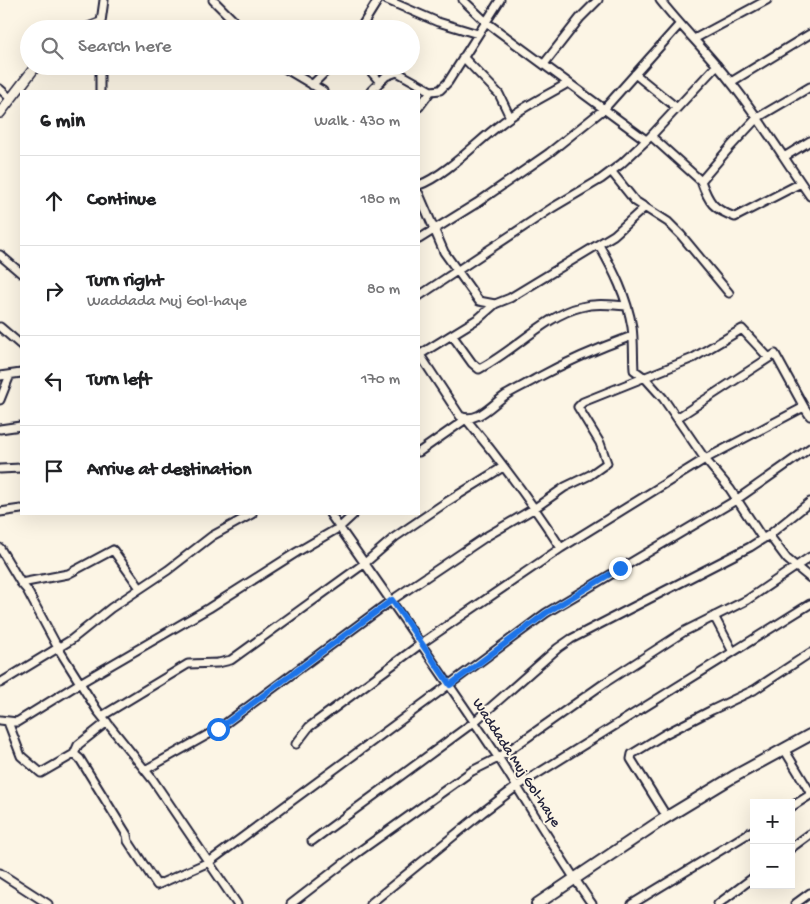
<!DOCTYPE html>
<html lang="en">
<head>
<meta charset="utf-8">
<style>
	:root { --surface:#fff; --page:#f2f2f2; --text:#202124; --muted:#757577; --line:#e0e0e0 }
	body { margin:0; font-family:"Gochi Hand",sans-serif; background:var(--page); color:var(--text) }
	.controls { position:absolute; right:15px; bottom:15px; display:grid; overflow:hidden; border-radius:0px; box-shadow:0 5px 20px #0002 }
	.controls button { width:45px; height:45px; display:grid; place-items:center; padding:0; border:0; border-bottom:1px solid var(--line); background:var(--surface); color:var(--text); font:25px sans-serif }
	.stop { position:absolute; width:15px; height:15px; margin:-11px; border:4px solid #1a73e8; border-radius:50%; background:#fff }
	.stop.end { background:#1a73e8; border-color:#fff; box-shadow:0 1px 5px #0008 }
	.list { margin:0; padding:0; list-style:none }
	h2 { display:flex; justify-content:space-between; align-items:center; height:65px; margin:0; padding:0 20px; font-size:21px }
	h2 small { font-size:16px; font-weight:400; color:var(--muted) }
	.list li { display:grid; grid-template-columns:32px 1fr auto; gap:15px; align-items:center; box-sizing:border-box; height:90px; padding:0 20px; border-top:1px solid var(--line) }
	.list b { display:block; font-size:19px; white-space:nowrap }
	.list p { margin:0; font-size:16px; white-space:nowrap; color:var(--muted) }
	.list em { font-size:16px; font-style:normal; color:var(--muted) }
	.icon { flex:none; width:28px; height:28px; fill:none; stroke:currentColor; stroke-width:2; stroke-linecap:round; stroke-linejoin:round }
	.map { position:relative; flex:none; width:810px; height:904px; overflow:hidden }
	.search { position:absolute; background:var(--surface); box-shadow:0 5px 20px #0002; left:20px; top:20px; width:400px; height:55px; display:flex; align-items:center; gap:12px; box-sizing:border-box; padding:0 18px; border-radius:28px; color:var(--muted); font-size:19px }
	.panel { position:absolute; background:var(--surface); box-shadow:0 5px 20px #0002; left:20px; top:90px; width:400px; height:425px; border-radius:0px }
	.map>svg:first-child { display:block }
	.lines { fill:none; stroke-linecap:round; stroke-linejoin:round }
	.minor-casing { stroke:#22223b; stroke-width:11 }
	.tertiary-casing { stroke:#22223b; stroke-width:12 }
	.secondary-casing { stroke:#22223b; stroke-width:14 }
	.minor { stroke:#fcf5e5; stroke-width:7 }
	.tertiary { stroke:#fcf5e5; stroke-width:9 }
	.secondary { stroke:#fcf5e5; stroke-width:10 }
	.route { stroke:#1a73e8; stroke-width:6 }
	.labels { text-anchor:middle; dominant-baseline:central; stroke-width:4; stroke-linejoin:round; paint-order:stroke }
	.street-label { font-size:15px; fill:#22223b; stroke:#fcf5e5 }
</style>
</head>
<body>
<div class="map">
<svg width="810" height="904" viewBox="0 0 810 904">
	<rect width="100%" height="100%" fill="#fcf5e5"/>
	<filter id="ink" filterUnits="userSpaceOnUse"><feTurbulence type="fractalNoise" baseFrequency=".02" numOctaves="2"/><feDisplacementMap in="SourceGraphic" scale="10" xChannelSelector="R" yChannelSelector="G"/><feConvolveMatrix kernelMatrix="1 2 1 2 8 2 1 2 1" color-interpolation-filters="sRGB"/></filter>
	<g filter="url(#ink)">
		<g class="lines">
			<defs>
				<path id="minor" d="M213,0L242,29
					M387,0L438,22L478,34
					M463,0L486,22L646,140
					M660,0C682,28 707,52 729,80C759,117 783,157 810,196
					M100,29L104,0
					M360,29L378,0
					M694,39L767,0
					M463,57L499,94L510,117
					M544,64L580,18L598,0
					M100,66V91
					M281,66L323,91
					M366,66L380,82
					M635,74L677,108
					M731,82L810,34
					M312,85L331,66
					M0,89L10,98
					M371,91L386,76L397,72L431,91L440,90L448,82L500,0
					M419,107L431,91
					M651,136L701,181L731,146L757,118L810,87
					M784,157L810,141
					M611,171L635,201L668,222L681,235L729,293
					M701,181C709,203 713,209 735,217L801,183
					M419,185C445,176 479,140 502,123C522,107 546,96 568,83
					M419,194L444,252L479,301L495,304L510,298L614,235L645,207
					M419,239L477,203L549,153L604,109L679,25
					M599,245C614,271 627,297 632,327C634,341 633,356 634,370L645,378L663,398L705,459L730,489L763,539
					M0,255L21,273
					M419,296L552,208L601,179L621,164L651,136L717,65
					M0,327L21,345
					M452,335L472,363L479,369C513,352 546,315 581,307C596,303 611,305 627,306
					M419,355L479,318L495,304
					M420,355L460,416C478,424 492,404 506,395C516,389 527,384 537,378C568,361 599,348 632,336
					M0,376L21,373
					M0,400L10,375
					M677,418L775,354L804,407
					M0,429L21,426
					M419,452L466,419C500,460 532,503 561,548
					M0,469L21,468
					M0,512L21,509
					M330,514C387,595 443,675 498,757C530,806 558,856 592,904
					M769,535L787,559L810,578
					M0,548L21,583L27,590L58,648L97,710L153,780L237,904
					M21,583L68,574L113,550L140,588
					M714,616L733,652
					M0,683L71,640L111,608L168,570L212,536L252,514
					M102,716L188,664L218,663L231,660L365,563L395,537L445,503L503,467
					M0,720L17,722L80,683L209,608L297,552L340,527L354,514
					M8,722L21,756L41,773L74,754L78,745L107,722
					M296,744L309,727L422,643L561,548L705,459L804,407L810,416
					M784,749L810,792
					M74,754L80,759L127,835L128,841L157,885L209,862L546,613L736,500L810,448
					M145,770L218,729L392,600L487,536L535,508L565,487L590,475L607,463L600,443L578,407L583,402L693,358L742,329L769,358
					M791,807L810,795
					M667,817L631,759L632,754L665,734L712,710L754,690L810,653
					M312,841L474,722L558,648L571,639L750,547L769,535L810,502
					M791,848L810,834
					M0,873L48,904
					M291,904L357,853L472,771L498,758L606,682L685,631L747,600L810,557
					M370,904L483,812L516,787L810,604
					M632,904L754,830
					M718,904L754,877
					M795,904L810,893"/>
				<path id="tertiary" d="M84,29L100,23
					M0,113L36,66"/>
				<path id="secondary" d="M537,904L662,820L733,777L810,735"/>
			</defs>
			<!-- minor casing -->
			<use href="#minor" class="minor-casing"/>
			<!-- tertiary casing -->
			<use href="#tertiary" class="tertiary-casing"/>
			<!-- secondary casing -->
			<use href="#secondary" class="secondary-casing"/>
			<!-- minor -->
			<use href="#minor" class="minor"/>
			<!-- tertiary -->
			<use href="#tertiary" class="tertiary"/>
			<!-- secondary -->
			<use href="#secondary" class="secondary"/>
		</g>
	</g>
	<g class="lines" filter="url(#ink)">
		<!-- route -->
		<path class="route" d="M218,729L392,600L450,685L546,613L620,568"/>
	</g>
	<g class="labels">
		<!-- street labels -->
		<g class="street-label">
			<text transform="translate(516 763) rotate(57)">Waddada Muj Gol-haye</text>
		</g>
	</g>
</svg>
<div class="controls">
<button>+</button>
<button>−</button>
</div>
<div class="stop" style="left:218px;top:729px"></div>
<div class="stop end" style="left:620px;top:568px"></div>
<div class="search"><svg class="icon" aria-label="search" viewBox="0 0 24 24"><circle cx="10" cy="10" r="6"/><path d="M15 15l6 6"/></svg>Search here</div>
<section class="panel">
<h2>6 min<small>Walk · 430 m</small></h2>
<ul class="list">
<li><svg class="icon" aria-label="ahead" viewBox="0 0 24 24"><path d="M12 20V5M6 11l6-6 6 6"/></svg><div><b>Continue</b></div><em>180 m</em></li>
<li><svg class="icon" aria-label="right" viewBox="0 0 24 24"><path d="M7 20v-9h11M14 6l5 5-5 5"/></svg><div><b>Turn right</b><p>Waddada Muj Gol-haye</p></div><em>80 m</em></li>
<li><svg class="icon" aria-label="left" viewBox="0 0 24 24"><path d="M17 20v-9H6M10 6l-5 5 5 5"/></svg><div><b>Turn left</b></div><em>170 m</em></li>
<li><svg class="icon" aria-label="arrive" viewBox="0 0 24 24"><path d="M6 21V4h12l-3 4 3 4H6"/></svg><div><b>Arrive at destination</b></div></li>
</ul>
</section>
</div>
</body>
</html>
